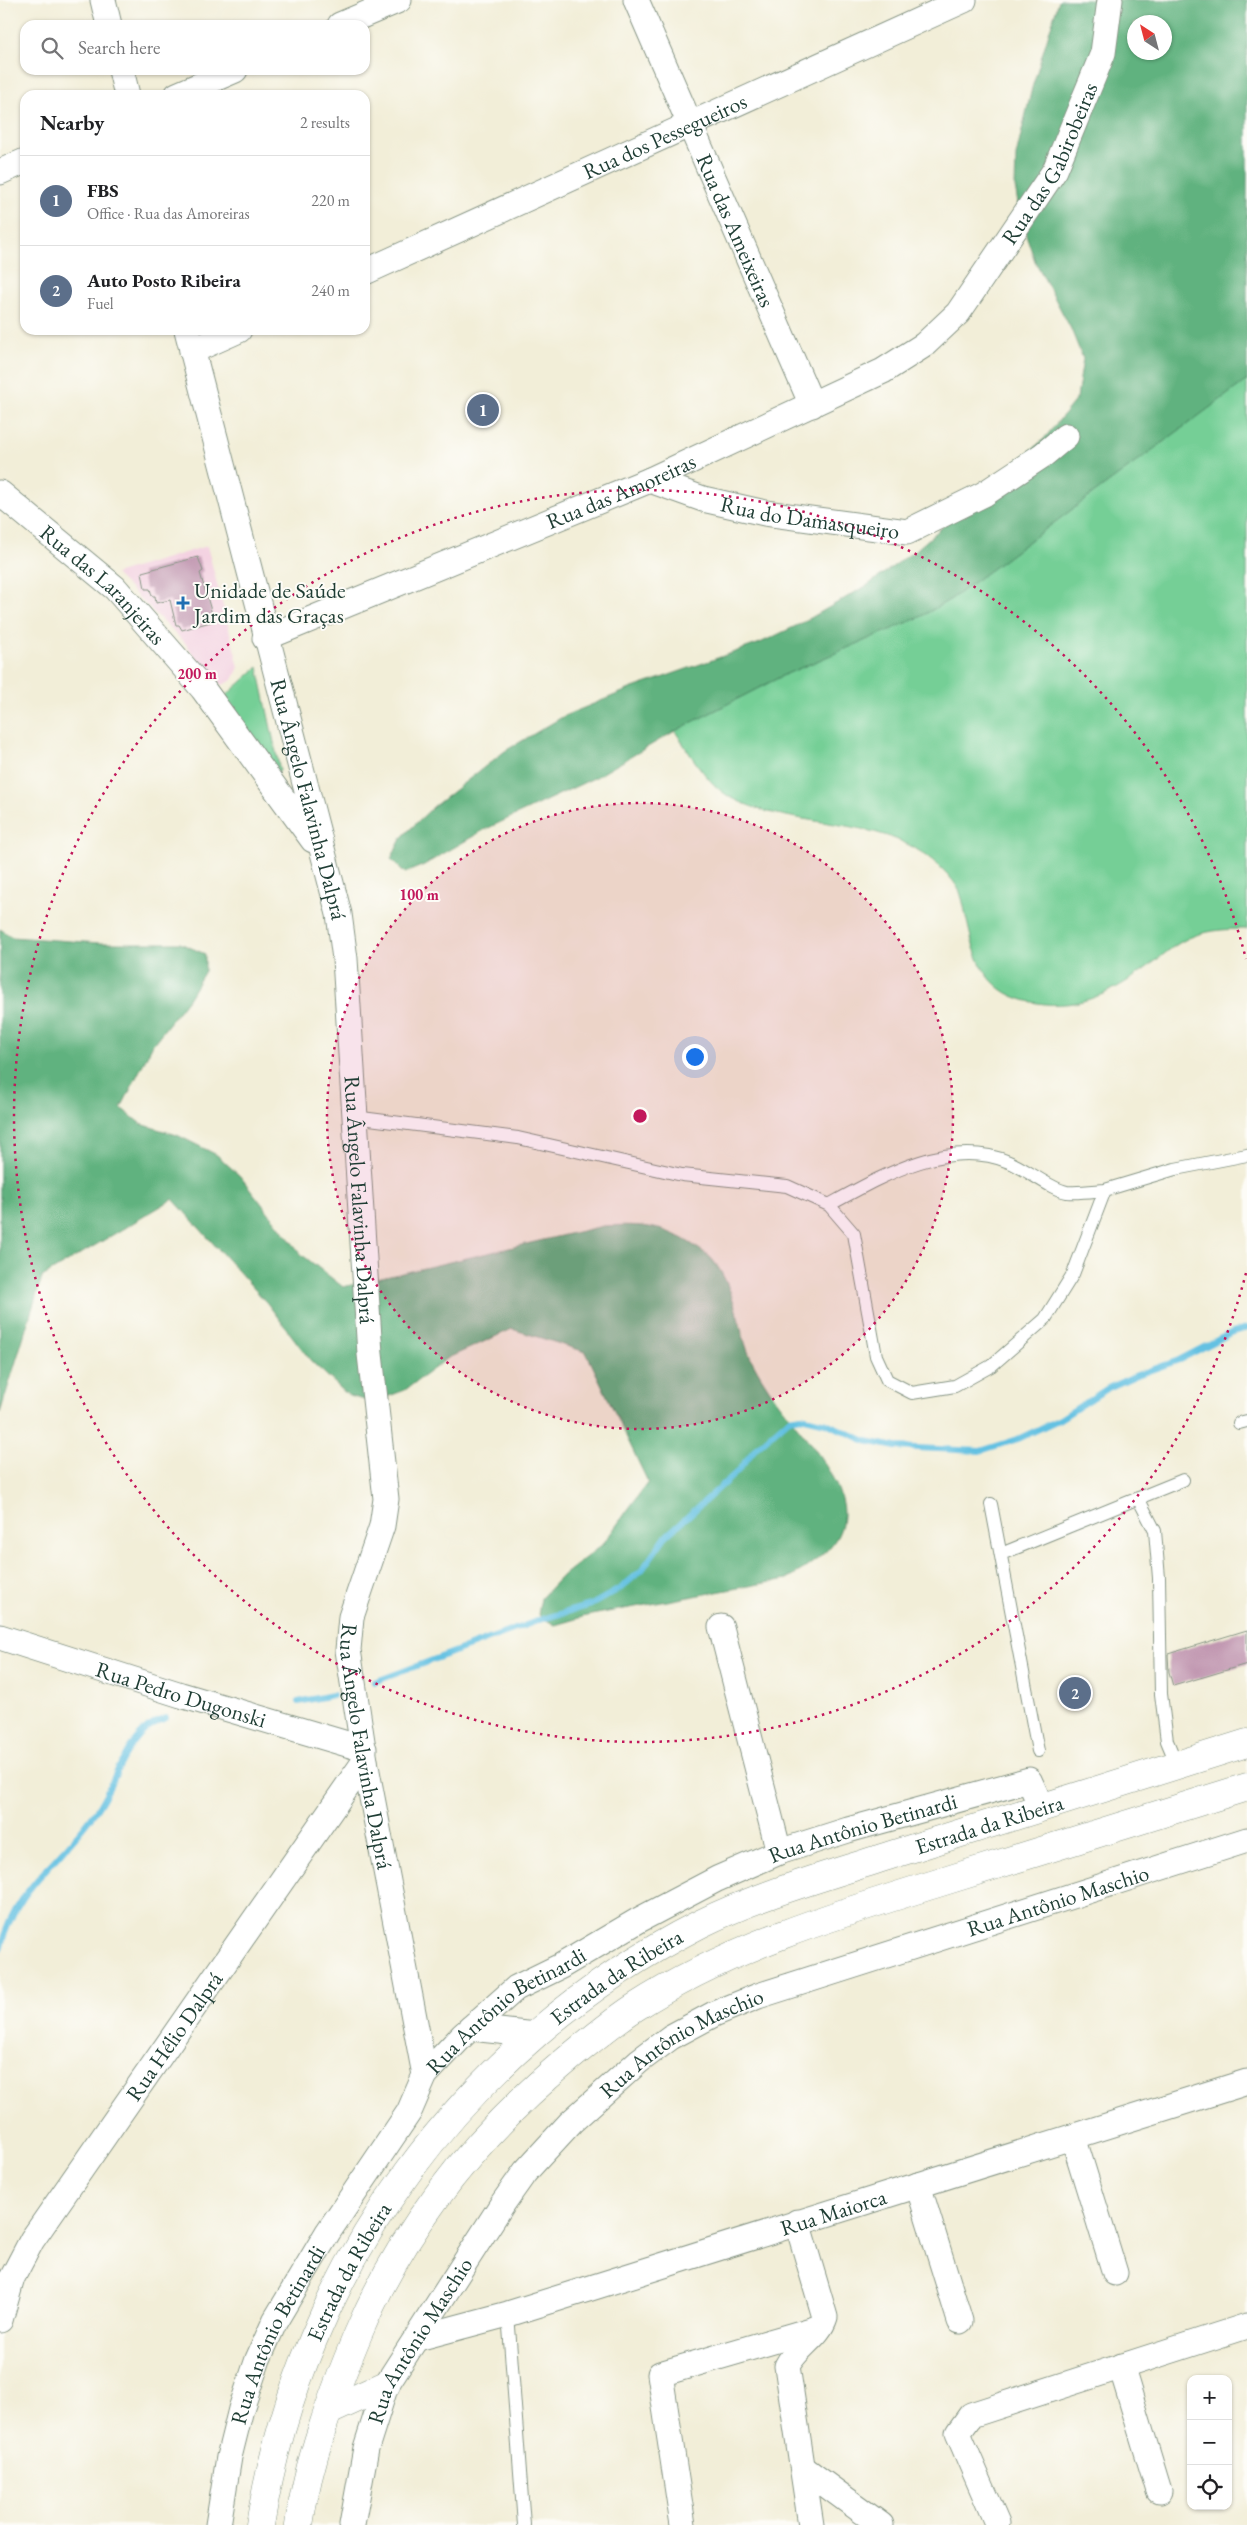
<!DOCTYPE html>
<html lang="en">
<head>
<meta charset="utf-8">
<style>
	:root { --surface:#fff; --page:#f6f6f6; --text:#202124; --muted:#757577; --line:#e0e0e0; --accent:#1f6fb2 }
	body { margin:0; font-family:"EB Garamond",serif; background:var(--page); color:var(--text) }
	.controls { position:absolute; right:15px; bottom:15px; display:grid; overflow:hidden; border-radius:10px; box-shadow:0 1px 4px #0004 }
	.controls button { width:45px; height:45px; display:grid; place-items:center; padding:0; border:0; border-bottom:1px solid var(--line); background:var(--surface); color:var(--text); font:25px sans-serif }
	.compass { position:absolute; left:1127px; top:15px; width:45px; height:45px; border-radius:50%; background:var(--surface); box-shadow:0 1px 4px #0004; rotate:324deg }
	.you { position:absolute; left:694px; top:1056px; width:18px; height:18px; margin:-12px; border:4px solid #fff; border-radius:50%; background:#1a73e8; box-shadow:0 0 0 8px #1a73e833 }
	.badge { display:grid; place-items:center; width:32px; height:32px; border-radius:50%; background:var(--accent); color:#fff; font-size:16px; font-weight:700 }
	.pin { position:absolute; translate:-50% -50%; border:2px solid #fff; box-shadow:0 1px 5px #0006 }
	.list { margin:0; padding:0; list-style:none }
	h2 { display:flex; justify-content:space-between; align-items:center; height:65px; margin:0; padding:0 20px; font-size:21px }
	h2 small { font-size:16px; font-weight:400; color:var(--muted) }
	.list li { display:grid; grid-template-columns:32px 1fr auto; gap:15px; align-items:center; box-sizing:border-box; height:90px; padding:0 20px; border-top:1px solid var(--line) }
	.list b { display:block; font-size:19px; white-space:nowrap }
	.list p { margin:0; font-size:16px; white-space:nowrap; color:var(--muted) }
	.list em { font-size:16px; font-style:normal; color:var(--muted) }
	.icon { flex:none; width:28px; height:28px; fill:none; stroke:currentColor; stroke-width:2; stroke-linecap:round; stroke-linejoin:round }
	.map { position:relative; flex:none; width:1247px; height:2525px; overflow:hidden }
	.search { position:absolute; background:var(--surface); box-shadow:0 1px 4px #0004; left:20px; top:20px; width:350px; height:55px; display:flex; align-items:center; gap:12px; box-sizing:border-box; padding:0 18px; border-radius:15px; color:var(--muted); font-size:19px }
	.panel { position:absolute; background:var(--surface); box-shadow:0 1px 4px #0004; left:20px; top:90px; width:350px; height:245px; border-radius:15px }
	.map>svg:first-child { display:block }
	.built { fill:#f3cfe0 }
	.green { fill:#75cf96; stroke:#4a8665 }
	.forest { fill:#60b27f; stroke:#40785a; fill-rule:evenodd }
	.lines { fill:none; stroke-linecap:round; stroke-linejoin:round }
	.stream { stroke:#64c1e2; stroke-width:6 }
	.building { fill:#c197b1 }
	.service-casing { stroke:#889686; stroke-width:14 }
	.minor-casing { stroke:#889686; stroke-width:27 }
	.primary-casing { stroke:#889686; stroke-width:29 }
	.service { stroke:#fff; stroke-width:12 }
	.minor { stroke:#fff; stroke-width:25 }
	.primary { stroke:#fff; stroke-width:28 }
	.ring { fill:none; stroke:#c2185b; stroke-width:2.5; stroke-dasharray:2.5 5 }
	.poi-dot { fill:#1f6fb2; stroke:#fdfcf7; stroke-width:2 }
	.labels { text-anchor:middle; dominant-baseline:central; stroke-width:4; stroke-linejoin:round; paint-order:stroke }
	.street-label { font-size:22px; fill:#1f3d34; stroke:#fdfcf7 }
	.poi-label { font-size:22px; fill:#1f3d34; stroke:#fdfcf7; text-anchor:start }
	.centre { fill:#c2185b; stroke:#fdfcf7; stroke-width:2.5 }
	.ring-label { font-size:15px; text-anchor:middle; font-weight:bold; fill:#c2185b; stroke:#fdfcf7; stroke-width:4; stroke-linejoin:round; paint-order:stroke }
</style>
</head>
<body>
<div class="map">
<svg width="1247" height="2525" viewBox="0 0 1247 2525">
	<rect width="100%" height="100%" fill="#fdfcf7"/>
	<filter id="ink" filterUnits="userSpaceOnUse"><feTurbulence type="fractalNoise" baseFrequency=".02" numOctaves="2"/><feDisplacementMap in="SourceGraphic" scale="10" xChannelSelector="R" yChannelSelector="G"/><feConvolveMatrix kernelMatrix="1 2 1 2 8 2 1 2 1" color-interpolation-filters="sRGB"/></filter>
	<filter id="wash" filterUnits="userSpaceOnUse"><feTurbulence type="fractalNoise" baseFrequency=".0096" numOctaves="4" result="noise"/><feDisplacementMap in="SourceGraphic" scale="20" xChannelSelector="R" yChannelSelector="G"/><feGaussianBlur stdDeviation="1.12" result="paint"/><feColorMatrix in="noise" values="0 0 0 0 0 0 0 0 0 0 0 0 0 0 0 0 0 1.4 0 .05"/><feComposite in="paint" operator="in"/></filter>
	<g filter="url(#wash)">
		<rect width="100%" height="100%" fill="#f2eed8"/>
		<!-- built -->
		<path class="built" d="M207,546L239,667L233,680L222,685L209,679L186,644L115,574Z"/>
		<!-- green -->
		<path class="green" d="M1247,380V929C1225,929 1201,930 1181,942C1172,947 1163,955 1154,962C1122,987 1087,1008 1045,1004C994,999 978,971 968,925C965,915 964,902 960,892C952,876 936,862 921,852C864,815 789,829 730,797C708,785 688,751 675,731L784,675L920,617L951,599Z
			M258,667L280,771L273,773L221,700Z"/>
		<!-- forest -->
		<path class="forest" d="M1059,0H1247V380L951,599L920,617L784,675L675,731L596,777L484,830L424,865L405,873L391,859L402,837L433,807L505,751L564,716L630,689L760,643L800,624L868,585L917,549L1044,439L1077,398L1083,359L1071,329L1035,261L1021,220L1015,187L1016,156L1032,88ZM1134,22H1164V52H1134Z
			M0,929L12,937L100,943H180L205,954V971L188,999L153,1044L121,1108L141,1124L177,1135L217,1155L240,1176L301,1254L343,1287L603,1226C642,1224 664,1225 696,1247C701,1251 708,1254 711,1258C733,1283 737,1319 747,1349C751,1360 758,1372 765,1383C786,1418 844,1472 843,1514C843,1546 811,1565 787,1579L586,1616L555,1625L538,1615L541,1598L563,1575L603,1544L648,1482L586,1352L512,1329L448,1358L405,1390L373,1402L349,1396L311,1361L267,1303L173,1199L42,1277L0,1413Z"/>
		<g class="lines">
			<!-- stream -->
			<path class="stream" d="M374,1682L542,1619L591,1605L621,1588L642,1570L665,1537L737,1472L756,1448L789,1419L801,1417L826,1423L866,1441L896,1447L980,1451L1018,1439L1060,1419L1108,1388L1137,1375L1179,1360L1233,1332L1247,1328
				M298,1702L333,1695
				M0,1949C16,1884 65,1859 99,1806C119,1775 127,1731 166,1718"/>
		</g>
		<g id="blocks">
			<!-- building -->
			<path class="building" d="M198,557L203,571L200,573L214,621L182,630L179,625H176L170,600L156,603L155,596H152L150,589H145L142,572Z
				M1247,1630V1664L1173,1686L1169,1672L1168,1654Z"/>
		</g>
	</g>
	<g filter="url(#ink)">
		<use href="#blocks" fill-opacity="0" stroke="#889686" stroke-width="1"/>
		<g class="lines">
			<defs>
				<path id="service" d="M354,1117L518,1138L682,1175L787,1186L829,1205L854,1234L876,1356L887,1380L912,1393L955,1386L991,1366L1045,1319L1073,1274L1105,1190L1175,1169L1247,1155
					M829,1205C882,1176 948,1137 1009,1162C1025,1168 1052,1190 1067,1192C1079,1193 1093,1191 1105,1190
					M1239,1423L1247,1421
					M1138,1498L1155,1531L1159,1578L1161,1694L1167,1741L1177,1765
					M991,1504L1038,1751
					M1001,1554L1183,1480
					M508,2314L524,2525"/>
				<g id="minor">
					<path d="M103,0L109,25"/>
					<path id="s1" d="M636,0L812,405"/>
					<path d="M340,25L399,0"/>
					<path d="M121,70L127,95"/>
					<path d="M177,95L235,70"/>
					<path d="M0,172L25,161"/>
					<path id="s2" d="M365,272L964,0"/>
					<path id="s3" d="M187,330L339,914L345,959L370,1354L386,1499L382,1526L351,1617L348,1650L365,1761L425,2075"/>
					<path d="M192,351L239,330"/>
					<path id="s4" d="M650,480L703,499L765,513L907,532L984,494L1043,455L1066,436"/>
					<path id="s5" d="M0,493L115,588L203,689L313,840"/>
					<path id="s6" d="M265,638L650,480L883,371L924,345L958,313L1055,170L1103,53L1110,0"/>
					<path d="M721,1627L779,1852"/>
					<path id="s7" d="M0,1637L181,1695L364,1749"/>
					<path d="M471,2028L535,2035"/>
					<path d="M1073,2137L1115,2273"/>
					<path d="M918,2185L960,2321"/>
					<path d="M797,2222L825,2317C819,2337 797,2346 787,2366L811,2525"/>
					<path id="s8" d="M0,2320L12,2278L32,2240L365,1761"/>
					<path id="s9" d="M418,2338L508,2314L1247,2082"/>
					<path d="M1121,2366L1159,2491"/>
					<path d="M803,2468L881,2525"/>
					<path d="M997,2523L958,2433L971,2415L1247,2326"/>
					<path id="s10" d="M218,2525L229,2457L241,2409L258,2359L275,2321L328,2232L409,2112L425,2075L463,2035L516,1988L561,1966L639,1920L717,1879L779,1852L848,1830L1029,1780L1041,1806"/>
					<path id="s11" d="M352,2525L366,2448L386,2385L503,2203L525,2172L571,2122L639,2061L671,2037L714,2014L758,1996L1247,1840"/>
					<path d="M683,2525L660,2374L818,2328"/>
				</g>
				<g id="primary">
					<path d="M329,2411L386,2385"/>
					<path id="s12" d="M260,2525C302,2266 466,2043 700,1924C760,1894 827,1876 891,1855C1010,1817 1129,1781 1247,1743"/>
					<path d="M299,2525C308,2460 333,2394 358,2334C404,2225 478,2134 568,2059C589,2042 611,2023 634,2008C727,1948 834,1915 938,1883C1041,1851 1144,1819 1247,1787"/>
				</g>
			</defs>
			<!-- service casing -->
			<use href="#service" class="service-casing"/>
			<!-- minor casing -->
			<use href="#minor" class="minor-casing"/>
			<!-- primary casing -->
			<use href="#primary" class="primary-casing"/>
			<!-- service -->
			<use href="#service" class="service"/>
			<!-- minor -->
			<use href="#minor" class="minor"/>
			<!-- primary -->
			<use href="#primary" class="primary"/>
		</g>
	</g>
	<!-- distance rings -->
	<circle cx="640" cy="1116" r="313" fill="#c2185b" fill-opacity=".12"/>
	<g class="ring">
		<circle cx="640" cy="1116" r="313"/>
		<path d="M1246 1273A626 626 0 1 1 1246 959"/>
	</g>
	<!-- markers -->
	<path class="poi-dot" d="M180.5 595.5h5v5h5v5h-5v5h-5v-5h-5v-5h5z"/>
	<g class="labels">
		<!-- street labels -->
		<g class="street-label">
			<text stroke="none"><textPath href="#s2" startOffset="329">Rua dos Pessegueiros</textPath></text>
			<text stroke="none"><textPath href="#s6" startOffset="945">Rua das Gabirobeiras</textPath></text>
			<text stroke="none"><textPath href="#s1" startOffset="251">Rua das Ameixeiras</textPath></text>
			<text stroke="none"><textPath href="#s6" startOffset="385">Rua das Amoreiras</textPath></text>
			<text stroke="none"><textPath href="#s4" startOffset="165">Rua do Damasqueiro</textPath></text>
			<text stroke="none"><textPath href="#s5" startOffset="138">Rua das Laranjeiras</textPath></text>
			<text stroke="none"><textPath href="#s3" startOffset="485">Rua Ângelo Falavinha Dalprá</textPath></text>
			<text stroke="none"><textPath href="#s3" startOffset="890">Rua Ângelo Falavinha Dalprá</textPath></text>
			<text stroke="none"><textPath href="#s7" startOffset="190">Rua Pedro Dugonski</textPath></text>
			<text stroke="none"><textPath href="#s3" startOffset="1445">Rua Ângelo Falavinha Dalprá</textPath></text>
			<text stroke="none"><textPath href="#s12" startOffset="1079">Estrada da Ribeira</textPath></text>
			<text stroke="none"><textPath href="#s10" startOffset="1011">Rua Antônio Betinardi</textPath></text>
			<text stroke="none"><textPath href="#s11" startOffset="1009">Rua Antônio Maschio</textPath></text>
			<text stroke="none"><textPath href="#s12" startOffset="674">Estrada da Ribeira</textPath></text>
			<text stroke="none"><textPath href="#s10" startOffset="606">Rua Antônio Betinardi</textPath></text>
			<text stroke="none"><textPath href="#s8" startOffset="335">Rua Hélio Dalprá</textPath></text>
			<text stroke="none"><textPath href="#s11" startOffset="604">Rua Antônio Maschio</textPath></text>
			<text stroke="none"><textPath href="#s9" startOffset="434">Rua Maiorca</textPath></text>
			<text stroke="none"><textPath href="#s12" startOffset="270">Estrada da Ribeira</textPath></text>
			<text stroke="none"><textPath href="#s10" startOffset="201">Rua Antônio Betinardi</textPath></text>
			<text stroke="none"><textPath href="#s11" startOffset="199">Rua Antônio Maschio</textPath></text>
		</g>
		<!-- poi labels -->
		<g class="poi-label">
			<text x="194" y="590">Unidade de Saúde<tspan x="194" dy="25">Jardim das Graças</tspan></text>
		</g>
	</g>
	<circle cx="640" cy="1116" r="8" class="centre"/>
	<g class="ring-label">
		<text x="197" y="679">200 m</text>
		<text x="419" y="900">100 m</text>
	</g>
</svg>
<div class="controls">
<button>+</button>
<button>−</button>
<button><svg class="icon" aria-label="locate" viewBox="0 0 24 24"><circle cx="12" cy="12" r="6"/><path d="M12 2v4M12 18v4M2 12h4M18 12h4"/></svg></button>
</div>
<svg class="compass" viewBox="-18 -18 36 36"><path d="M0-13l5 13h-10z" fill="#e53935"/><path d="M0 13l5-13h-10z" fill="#757577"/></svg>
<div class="you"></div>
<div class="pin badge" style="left:483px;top:410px;background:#5c6f8a">1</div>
<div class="pin badge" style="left:1075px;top:1693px;background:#5c6f8a">2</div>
<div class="search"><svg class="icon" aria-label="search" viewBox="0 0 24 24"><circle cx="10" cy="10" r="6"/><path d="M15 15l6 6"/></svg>Search here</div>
<section class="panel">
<h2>Nearby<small>2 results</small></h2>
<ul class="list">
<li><span class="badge" style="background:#5c6f8a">1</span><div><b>FBS</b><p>Office · Rua das Amoreiras</p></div><em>220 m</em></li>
<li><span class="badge" style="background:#5c6f8a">2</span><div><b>Auto Posto Ribeira</b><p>Fuel</p></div><em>240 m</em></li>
</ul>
</section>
</div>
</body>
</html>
